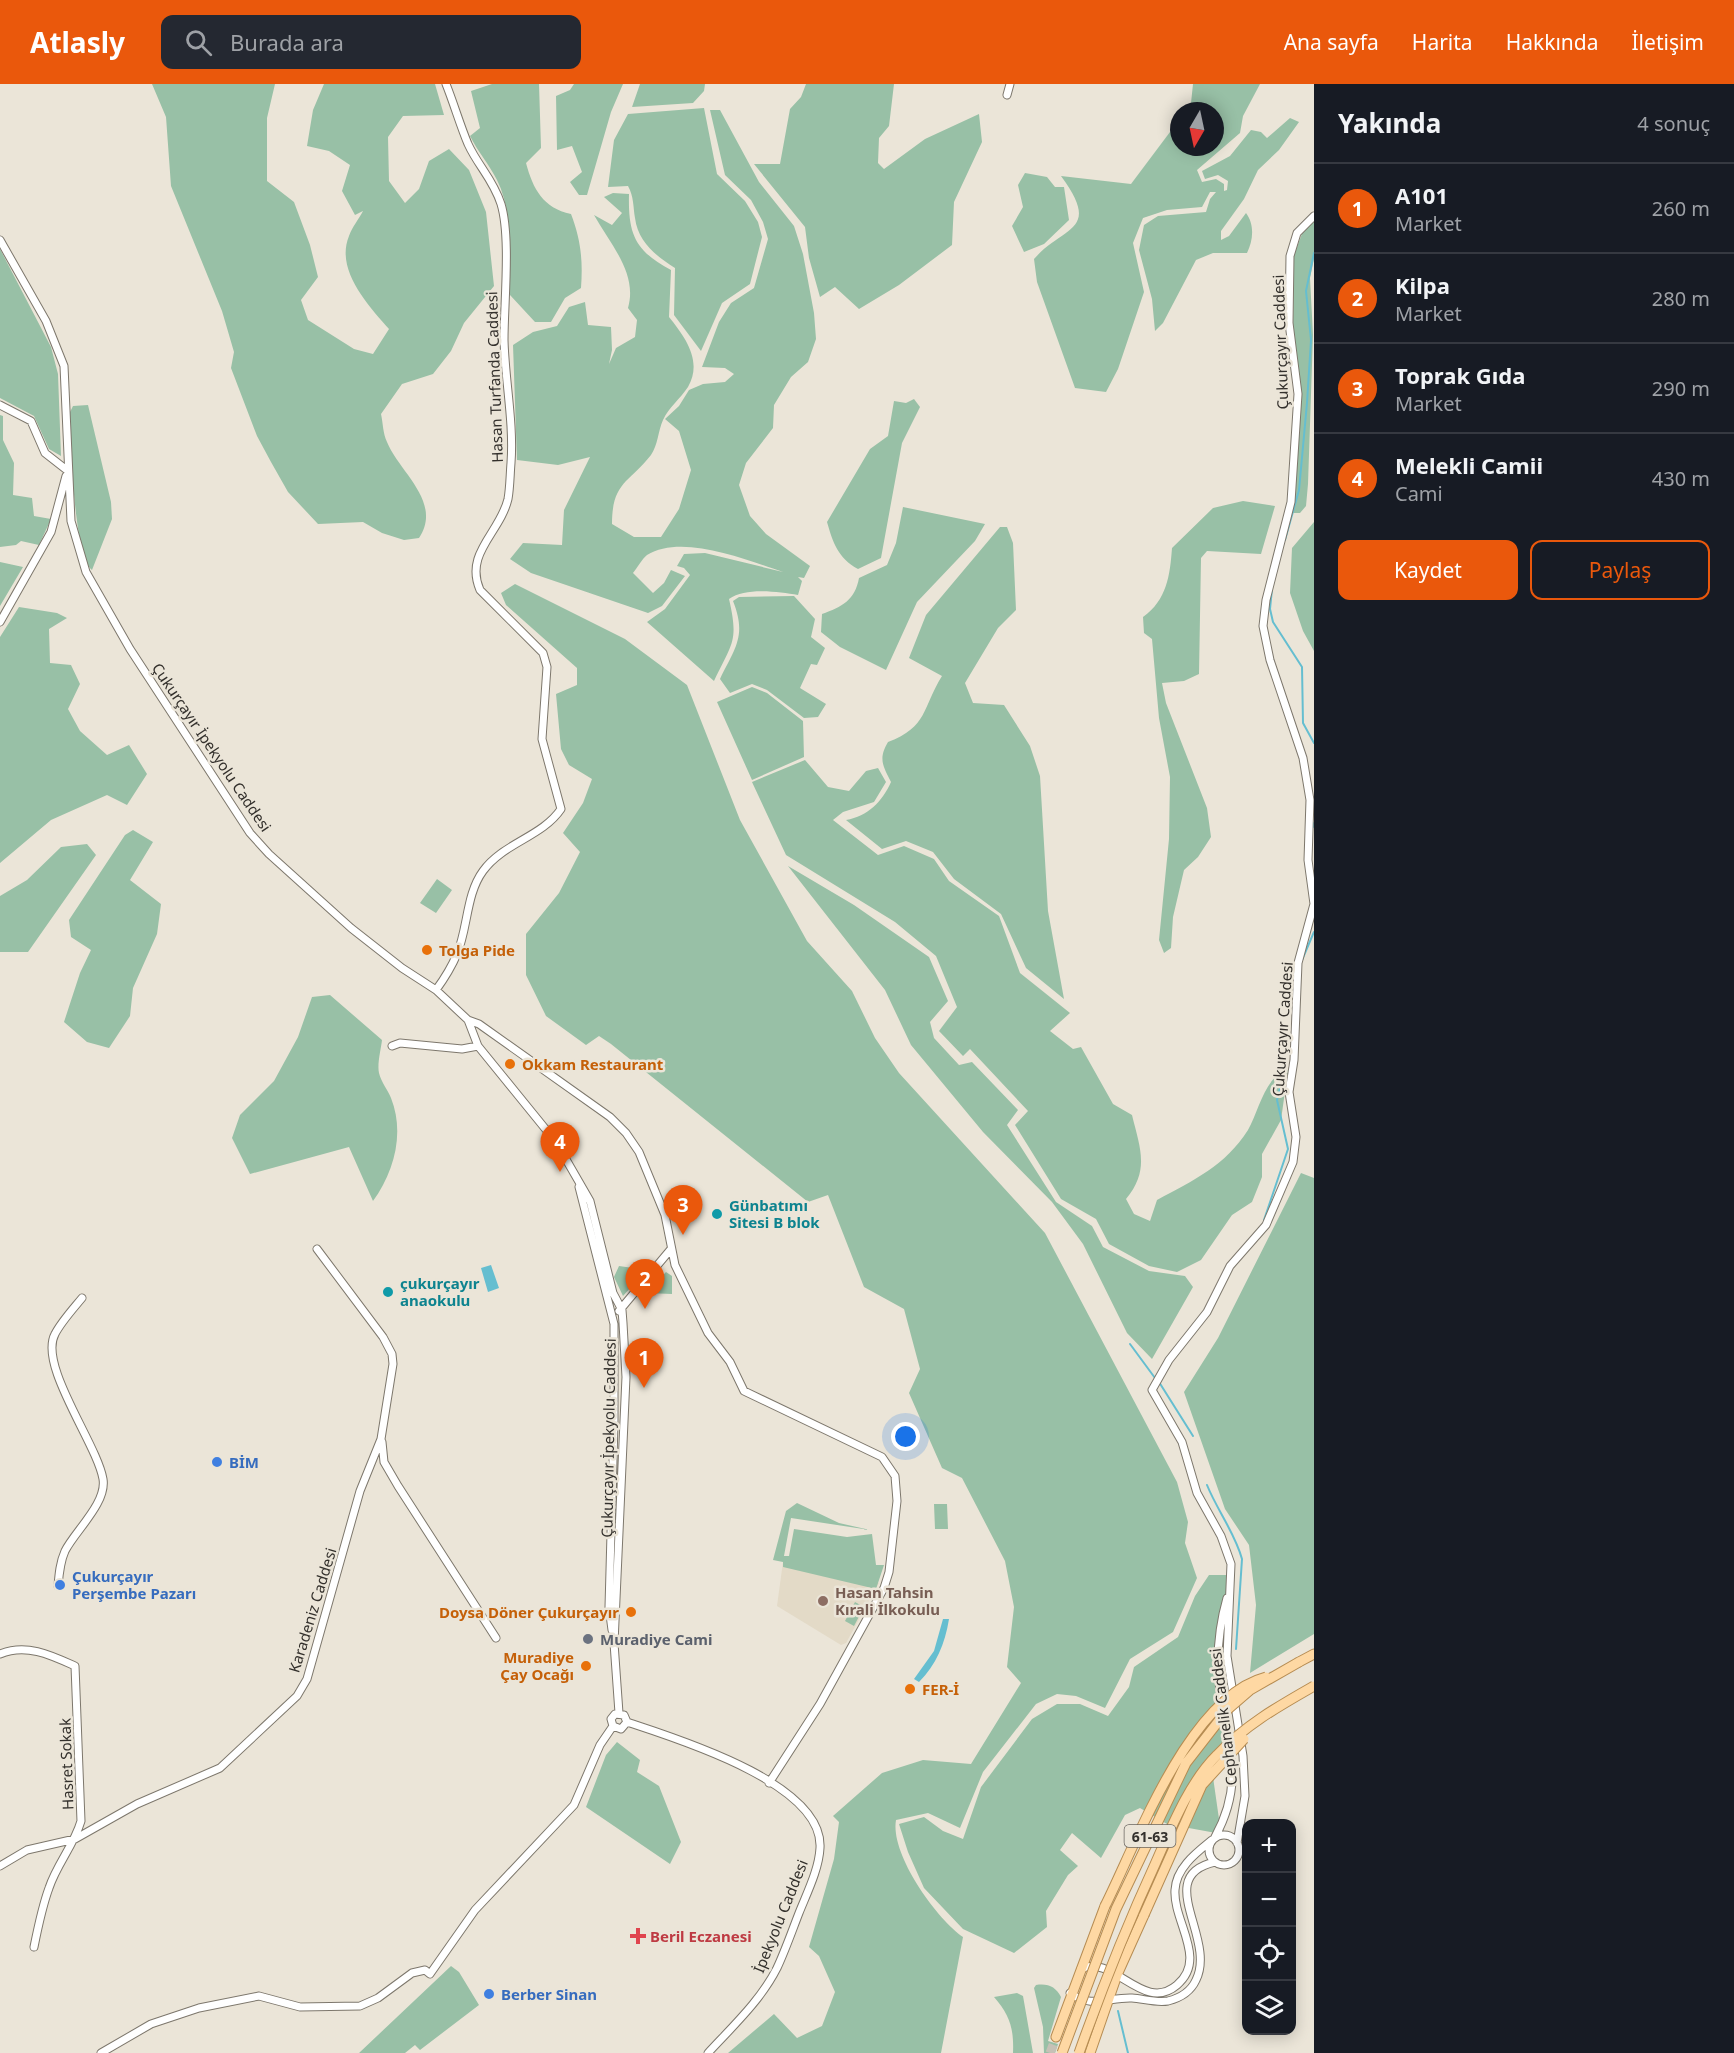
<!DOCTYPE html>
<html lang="tr">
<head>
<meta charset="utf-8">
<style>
	:root { --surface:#171b24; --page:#242831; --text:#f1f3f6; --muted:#9ea1a6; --line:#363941; --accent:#ea580c }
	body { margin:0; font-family:"Noto Sans",sans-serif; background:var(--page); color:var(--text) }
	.controls { position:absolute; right:18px; bottom:18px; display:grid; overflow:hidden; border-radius:12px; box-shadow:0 3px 15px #0003 }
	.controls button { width:54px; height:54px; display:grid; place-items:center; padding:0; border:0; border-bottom:2px solid var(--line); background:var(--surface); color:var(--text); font:30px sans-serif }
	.compass { position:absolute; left:1170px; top:18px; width:54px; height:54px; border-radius:50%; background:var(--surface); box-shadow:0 3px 15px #0003; rotate:189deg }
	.you { position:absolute; left:906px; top:1353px; width:21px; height:21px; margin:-15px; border:4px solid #fff; border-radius:50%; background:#1a73e8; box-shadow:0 0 0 9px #1a73e833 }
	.badge { display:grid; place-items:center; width:39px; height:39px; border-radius:50%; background:var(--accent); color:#fff; font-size:20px; font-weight:700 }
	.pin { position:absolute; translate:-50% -50px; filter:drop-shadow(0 2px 3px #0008) }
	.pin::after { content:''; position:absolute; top:32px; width:21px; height:18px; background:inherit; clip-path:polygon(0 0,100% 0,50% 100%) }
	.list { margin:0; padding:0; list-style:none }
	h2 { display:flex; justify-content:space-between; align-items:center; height:78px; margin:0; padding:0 24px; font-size:26px }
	h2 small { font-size:20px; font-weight:400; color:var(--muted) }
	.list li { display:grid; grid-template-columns:39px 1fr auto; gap:18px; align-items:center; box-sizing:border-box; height:90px; padding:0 24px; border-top:2px solid var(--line) }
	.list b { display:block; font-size:22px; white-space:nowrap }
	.list p { margin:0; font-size:20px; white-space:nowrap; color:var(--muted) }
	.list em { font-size:20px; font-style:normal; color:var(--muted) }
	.actions { display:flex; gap:12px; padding:18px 24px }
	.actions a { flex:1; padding:14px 0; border:2px solid var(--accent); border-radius:12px; text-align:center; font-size:21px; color:var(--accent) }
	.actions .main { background:var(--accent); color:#fff }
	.icon { flex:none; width:33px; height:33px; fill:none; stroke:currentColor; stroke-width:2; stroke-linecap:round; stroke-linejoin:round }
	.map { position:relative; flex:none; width:1314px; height:1969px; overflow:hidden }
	header { display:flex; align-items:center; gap:36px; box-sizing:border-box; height:84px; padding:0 30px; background:var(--accent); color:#fff }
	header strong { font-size:28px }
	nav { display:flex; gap:33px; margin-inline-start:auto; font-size:21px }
	.search { width:420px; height:54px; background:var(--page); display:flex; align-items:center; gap:15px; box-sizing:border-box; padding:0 21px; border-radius:12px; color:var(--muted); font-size:22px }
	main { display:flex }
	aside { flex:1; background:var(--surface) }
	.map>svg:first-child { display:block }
	.built { fill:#e3dac7 }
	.green { fill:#98c0a6 }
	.water { fill:#65bed0 }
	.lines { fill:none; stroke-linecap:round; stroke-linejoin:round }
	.stream { stroke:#65bed0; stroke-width:2 }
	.major-tunnel { stroke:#c6c1b6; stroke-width:9; stroke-dasharray:9 4.5; stroke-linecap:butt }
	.minor-casing { stroke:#7d776c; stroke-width:9 }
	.major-casing { stroke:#b68c52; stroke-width:11 }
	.minor { stroke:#fff; stroke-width:7 }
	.major { stroke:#fed8a3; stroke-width:9 }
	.major-bridge-casing { stroke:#b68c52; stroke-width:11; stroke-linecap:butt }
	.major-bridge { stroke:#fed8a3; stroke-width:9 }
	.food-dot { fill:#e8710a; stroke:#ebe5d8; stroke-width:2 }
	.culture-dot { fill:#0f9aa8; stroke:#ebe5d8; stroke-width:2 }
	.shop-dot { fill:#3f7fe0; stroke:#ebe5d8; stroke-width:2 }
	.education-dot { fill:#8d6e63; stroke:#ebe5d8; stroke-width:2 }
	.worship-dot { fill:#6b7280; stroke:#ebe5d8; stroke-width:2 }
	.health-dot { fill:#e0444e; stroke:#ebe5d8; stroke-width:2 }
	.labels { text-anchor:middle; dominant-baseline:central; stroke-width:5; stroke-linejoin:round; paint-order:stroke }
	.shield { fill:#ebe5d8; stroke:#6a6660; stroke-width:1.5 }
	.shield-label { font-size:14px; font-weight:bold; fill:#33302c }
	.street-label { font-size:15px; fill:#33302c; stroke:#ebe5d8 }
	.food-label { font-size:15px; font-weight:bold; fill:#c56008; stroke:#ebe5d8; text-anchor:start }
	.culture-label { font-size:15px; font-weight:bold; fill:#0d838f; stroke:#ebe5d8; text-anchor:start }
	.shop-label { font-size:15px; font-weight:bold; fill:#366cbe; stroke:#ebe5d8; text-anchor:start }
	.education-label { font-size:15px; font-weight:bold; fill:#785e54; stroke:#ebe5d8; text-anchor:start }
	.worship-label { font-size:15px; font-weight:bold; fill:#5b616d; stroke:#ebe5d8; text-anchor:start }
	.health-label { font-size:15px; font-weight:bold; fill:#be3a42; stroke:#ebe5d8; text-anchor:start }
</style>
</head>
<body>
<header>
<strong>Atlasly</strong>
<div class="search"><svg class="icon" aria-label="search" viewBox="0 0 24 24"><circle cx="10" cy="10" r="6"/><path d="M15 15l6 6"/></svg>Burada ara</div>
<nav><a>Ana sayfa</a><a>Harita</a><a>Hakkında</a><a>İletişim</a></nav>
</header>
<main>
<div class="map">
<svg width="1314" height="1969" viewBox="0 0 1314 1969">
	<rect width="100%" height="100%" fill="#ebe5d8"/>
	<!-- built -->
	<path class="built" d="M783,1478L879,1499L846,1559L841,1561L777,1522Z"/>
	<!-- green -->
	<path class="green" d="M152,0H275L267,34V97L294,118L310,161L318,193L301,216L308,236L354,265L373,270L389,245C368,221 335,186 349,152C352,143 359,135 363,127L355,131L342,107L350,81L329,67L307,62L313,26L324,0H435L444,31L403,32L388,53L389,97L405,119L419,105L429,77L449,65L469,86L486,128L494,202L464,239L451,267L433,290L402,300L381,330C383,339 383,350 387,358C399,388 443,418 419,454L404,456L382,449L363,438L318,440L288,408L271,378L257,352L231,284L234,268L222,227L171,102L166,33Z
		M492,0H539L541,64L526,79C533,105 543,124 571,130C581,156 583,177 581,204L565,214L551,238H535L510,211C508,174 514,129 497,96C489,80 478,68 470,52L480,44L471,7Z
		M574,0H623L611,28L587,111H579L570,98L582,88L572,62L557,66L556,12L570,6Z
		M640,0H705L704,7L693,19L632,23Z
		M806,0H894L889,42L879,54L878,79L884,85L925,55L979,30L982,58L954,118L952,161L899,201L859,225L835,203L820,213L809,174L805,143L754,80H780L790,25L801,13Z
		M1193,0H1260L1243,32L1240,49L1197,86L1202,98L1216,95L1224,100V107L1227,106L1228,97L1218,91L1205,95L1202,87L1230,72L1251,46L1261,48L1267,54L1290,34L1299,38L1279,66L1258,86L1244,115L1221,147V156L1229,152L1246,129C1255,141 1253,157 1247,169H1213L1196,176L1163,239L1155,247L1152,215L1139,166L1144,141L1158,132L1206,128L1210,115L1216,108H1210L1202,123L1167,126L1143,134L1133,159L1144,208L1118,285L1106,308L1075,304L1037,198L1034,175C1064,141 1102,148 1061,92L1131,100L1179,36V63H1215V27H1185L1191,19Z
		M704,24L717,90L745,117L758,138L762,153L750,200L722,219L701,267L674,231L675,184C656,172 638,158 635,134C633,122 634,113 628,102L608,103L614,56L628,30Z
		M710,26H720L759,98L794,142L803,170L814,229L816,255L808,278L791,293L774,321L773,344L746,379L739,401L750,432L766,450L810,482L804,494L798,493L802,497L798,511C778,508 746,503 729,515C739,558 732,559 714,597L647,538L665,525L690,491L684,484L677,482L684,470L705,469L783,488C747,476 682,449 647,471C642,475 637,484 633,489L653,509L664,499L671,486L685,492L662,522L648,529L531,489L510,475L523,459L562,461L564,426L590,373L558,381L517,376L513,261L533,248L557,242L569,223L585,218L588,241L611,243L612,266L609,280L616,264L635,253L637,236L628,224C638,189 610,160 594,131L612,141L622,129L604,113L613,109L629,110C628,150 635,167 671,186L669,233C685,253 703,277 688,303C680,315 669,323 663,336C658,347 658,361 651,371C629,399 612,398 612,440L634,453H661L679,425L691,386L679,347L665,335L679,322L689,306L703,300L725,298L734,290L725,284L702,283L719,238L731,219L754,204L768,155L763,138L751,116L725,91Z
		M1025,89L1047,93L1055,103H1064L1069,136L1044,160L1024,168L1012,142L1023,123L1018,101Z
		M1314,136V175L1310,194L1313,251L1308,400L1306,422L1300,429H1291L1301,315L1293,248L1294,171L1303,147Z
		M0,165L51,263L58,290L61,372L49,365L34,332L0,314Z
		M914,315L920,323L902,359L881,474L858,485C838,474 833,459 827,438L870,365L888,352L894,317L906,319Z
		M88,321L111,418L112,435L92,486C73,471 71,356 70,328L73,322Z
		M0,331L3,332V356L14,379L13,411L32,414L34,432L51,435L39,461L21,457L16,461L0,463Z
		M1243,417L1275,422L1261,470L1207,467L1201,474L1199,590L1184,597L1162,599L1166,619L1207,724L1211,753L1198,773L1184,786L1173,833L1171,864L1164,869L1159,856L1169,755L1170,693L1159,634L1152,555L1144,549L1143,533C1167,516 1170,491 1172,464L1213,424Z
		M903,423L985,440L975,457L917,518L886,586L840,563L821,548L822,530C842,523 855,516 859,494L887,481L896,459Z
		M1314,438V567L1303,547L1290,509L1292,464Z
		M1000,443H1007L1013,459L1016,526L998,544L965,599L973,619L1004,621L1030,662L1040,692L1048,827L1064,915L1026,884L1001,830L954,795L933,768L906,757L882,765L846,736C868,732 882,718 891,698C883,682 878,675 888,658C928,643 922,624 942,592L909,574L926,531Z
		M0,478L23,483L0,522Z
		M515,500L625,555L687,601L740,736L807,857L852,907L875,954L899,989L1045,1149L1177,1398L1188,1438L1185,1459L1197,1494L1173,1548L1130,1575L1105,1624L1076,1612L1057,1610L1036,1620L983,1688L960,1744L928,1729L896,1736C890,1770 936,1834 963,1853L941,1969H728L774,1930L797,1954L822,1942L835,1908L819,1872L809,1863L834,1775L839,1738L833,1732L882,1689L923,1676L971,1680L1021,1599L1007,1583L1014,1523L1005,1477L962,1394L942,1384L909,1309L920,1285L904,1225L864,1203L828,1111L808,1118L611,960L599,952L586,961L546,932L526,891V850L559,809L580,768L563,749L583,719L592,695L569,681L561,665L556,610L577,601V584L506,521L501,509Z
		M794,512L815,535L811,553L825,564L817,581L811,580L800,604L826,620L818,633L804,634L767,606L752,600L730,609L720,595C735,564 747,552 733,517L739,513Z
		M19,523L57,529L67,534L49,545L50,579L71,581L80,600L68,625L80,647L107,671L129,661L147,690L127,721L107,711L51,736L0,779V553Z
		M752,603L767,609L803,637L804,673L752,696L717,618Z
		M805,676L828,703L849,707L866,687L878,684L886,698L874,718L843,728L833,736L878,771L904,762L934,775L949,797L999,832L1020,889L1070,929L1050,947L1073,965L1081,963L1113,1020L1132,1031C1140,1064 1150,1086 1126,1115L1134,1130L1150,1137L1157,1116C1194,1096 1225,1082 1248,1046C1259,1027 1265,991 1288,986L1281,1036L1262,1070V1093L1252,1118L1232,1131L1201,1176L1177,1188L1149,1182L1109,1160L1096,1135L1061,1115L1015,1041L1028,1027L970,965L963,972L939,947L957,923L936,872L895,838L786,771L752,698Z
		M133,746L153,758L130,796L161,820L157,850L133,904L130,932L109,964L87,958L64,938L80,889L91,866L71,853L69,836L125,751Z
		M87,760L96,771L28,868H0V812L27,796L61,763Z
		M788,782L854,821L929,873L948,917L930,938L934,954L959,981L972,978L1018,1026L1007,1041L1056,1118L1092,1142L1103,1163L1149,1187L1185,1192L1193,1203L1152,1275L1127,1249L1083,1160L1052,1118L983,1048L911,961L885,906Z
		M437,795L452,806L436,829L420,819Z
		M330,911L382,956C381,965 377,980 379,989C381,998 388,1006 391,1014C405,1049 394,1088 373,1117L349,1063L250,1090L232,1054L240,1031L274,997L298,953L312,913Z
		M1301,1089L1314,1094V1550L1250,1589L1256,1521L1249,1461L1225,1425L1184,1308L1218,1254Z
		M619,1182L633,1184L640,1193L623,1212L614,1193Z
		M666,1188L672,1192V1210L646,1209Z
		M797,1419L839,1439L870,1446L791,1434L784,1472H789L794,1445L847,1453L872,1450L876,1481H884L876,1505L783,1483V1478L773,1476L786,1427Z
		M934,1420H947L948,1445H935Z
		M1209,1491H1226L1227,1499L1218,1619L1231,1652L1223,1678L1213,1693L1219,1735L1216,1749L1167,1740L1140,1724L1125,1731L1101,1774L1072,1749L1060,1766L1078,1782L1068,1791L1046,1827L1047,1843L1014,1869L963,1845L924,1804L908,1768L899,1740L924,1733L943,1747L963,1755L981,1703L1032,1635L1057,1620H1080L1108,1632L1129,1603L1134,1583L1178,1553L1195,1512Z
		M855,1518L864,1523L854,1542L845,1537Z
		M617,1658L640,1676L637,1688L659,1702L681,1758L670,1780L586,1723L606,1671Z
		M451,1882L459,1888L479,1921L420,1966L415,1961L405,1969H359Z
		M1036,1901C1048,1899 1056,1903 1061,1913L1048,1957L1058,1960L1055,1969H1044L1043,1943L1034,1904Z
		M1017,1909L1023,1912L1033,1969H1013C1014,1945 1010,1931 994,1913Z"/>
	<!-- water -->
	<path class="water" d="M491,1181L499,1204L488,1208L481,1184Z
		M943,1535H949C945,1560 936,1581 919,1598L914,1595L934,1567Z"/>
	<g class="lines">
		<!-- stream -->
		<path class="stream" d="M1285,456L1299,406L1307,319L1311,256L1306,207L1314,169
			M1272,505L1270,525L1273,538L1302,583L1303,639L1314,659
			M1314,739V743
			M1302,876L1314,848
			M1264,1136L1288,1065L1277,1016L1286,981
			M1130,1260L1155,1294
			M1159,1298L1193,1352
			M1207,1401C1217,1426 1235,1449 1242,1475L1236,1565
			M1118,1927L1128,1969"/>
		<!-- major-tunnel -->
		<path class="major-tunnel" d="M1050,1969L1056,1953"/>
		<defs>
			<path id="minor" d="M1007,11L1010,0
				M0,156L46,237L64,282L71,437L86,488L130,565L250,749L269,770L351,844L402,884L436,906L468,936L478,962L556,1058L590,1117L613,1209L622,1226L623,1239L626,1293L614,1559L619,1629
				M0,321L31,337L45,369L68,387
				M0,538L51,448L66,392
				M436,906C444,895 452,882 457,870C468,844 466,810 483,787C503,759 542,753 561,725L542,655L547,583L543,569L480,506C464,469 500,449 508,415C510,404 510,391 511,379C514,339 505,296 504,256C504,219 511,153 501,120C493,95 478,82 468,60C460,41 454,20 446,0
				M468,936L479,940L610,1033L626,1049L639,1068L665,1131L675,1181L708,1249L730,1278L744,1307L882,1373L895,1392L897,1417L889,1488L884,1504L820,1620L769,1699
				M392,962L400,959L462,965L478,962
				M579,1103L614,1240V1339L609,1523L612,1546
				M619,1227L671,1165
				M382,1358L384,1378L398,1402L496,1554
				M58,1502C59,1490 60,1478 65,1467C75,1447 107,1419 103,1395C97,1360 38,1281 55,1250C61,1238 73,1225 82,1214
				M0,1570C26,1559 51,1571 75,1582L81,1737C74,1761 57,1780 49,1804C42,1823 38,1843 34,1863
				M627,1638C675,1654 824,1699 820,1764C819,1785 807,1809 799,1829C792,1847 785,1867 777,1884C761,1916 732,1943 708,1969
				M613,1642L611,1635L615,1630L624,1631L627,1638
				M613,1642L621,1645L627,1638
				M1209 1766a15 15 0 1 1 30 0a15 15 0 1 1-30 0Z
				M1215,1753C1252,1686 1218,1645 1218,1578C1218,1555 1221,1535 1227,1514
				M1237,1759L1245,1712L1243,1672L1227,1572L1231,1480L1221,1452L1197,1409L1182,1358L1152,1306L1169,1276L1207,1228L1230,1182L1266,1141L1293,1078L1296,1053L1289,1008L1294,976L1298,879L1314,820L1308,776L1310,716L1303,674L1270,576L1263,542L1266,516L1291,418L1298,310L1289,239L1290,172L1297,149L1314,132
				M0,1782L27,1766L75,1755L137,1720L220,1684L297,1612L307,1595L360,1407L381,1355L393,1280L392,1270L383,1253L317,1165
				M1081,1885C1113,1869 1143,1930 1177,1901C1208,1875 1173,1838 1175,1806C1176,1784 1196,1769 1212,1756
				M1070,1909C1091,1925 1109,1913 1132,1914C1144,1915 1156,1919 1168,1917C1180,1914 1191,1907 1196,1896C1217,1854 1152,1792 1215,1778
				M101,1969L151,1940L199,1924L259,1912L300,1923L360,1922L378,1914L412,1889L425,1886L430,1890L475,1826L574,1721L600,1661L613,1642"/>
			<path id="major" d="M1299,1578L1314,1570
				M1056,1953L1105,1822
				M1090,1969L1117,1891L1144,1831"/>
		</defs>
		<!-- minor casing -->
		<use href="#minor" class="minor-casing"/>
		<!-- major casing -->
		<use href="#major" class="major-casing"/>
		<!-- minor -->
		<use href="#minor" class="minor"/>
		<!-- major -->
		<use href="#major" class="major"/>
		<defs>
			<path id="major-bridge" d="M1105,1822C1138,1756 1189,1613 1266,1593
				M1144,1831L1202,1701L1244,1655
				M1062,1969L1116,1825L1186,1679L1228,1625L1250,1606L1299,1578
				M1079,1969C1102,1904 1127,1841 1156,1778C1172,1742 1189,1699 1217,1671C1245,1641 1279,1622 1314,1602"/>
		</defs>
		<!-- major-bridge casing -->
		<use href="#major-bridge" class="major-bridge-casing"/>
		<!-- major-bridge -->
		<use href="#major-bridge" class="major-bridge"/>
	</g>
	<!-- markers -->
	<g class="food-dot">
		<circle cx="427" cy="866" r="6"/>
		<circle cx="510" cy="980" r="6"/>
		<circle cx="631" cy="1528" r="6"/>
		<circle cx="586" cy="1582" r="6"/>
		<circle cx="910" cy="1605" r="6"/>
	</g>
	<g class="culture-dot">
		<circle cx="717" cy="1130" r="6"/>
		<circle cx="388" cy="1208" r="6"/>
	</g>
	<g class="shop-dot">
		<circle cx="217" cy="1378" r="6"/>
		<circle cx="60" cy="1501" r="6"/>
		<circle cx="489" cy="1910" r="6"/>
	</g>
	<circle class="education-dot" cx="823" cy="1517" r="6"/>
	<circle class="worship-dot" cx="588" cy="1555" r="6"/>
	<path class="health-dot" d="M635 1843h6v6h6v6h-6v6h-6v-6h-6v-6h6z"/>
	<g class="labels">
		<!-- shield labels -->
		<rect class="shield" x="1124.5" y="1741" width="51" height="22" rx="4.5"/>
		<g class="shield-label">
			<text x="1150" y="1752">61-63</text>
		</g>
		<!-- street labels -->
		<g class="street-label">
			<text transform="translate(1280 258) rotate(-92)">Çukurçayır Caddesi</text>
			<text transform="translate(494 293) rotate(-92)">Hasan Turfanda Caddesi</text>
			<text transform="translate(212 663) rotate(56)">Çukurçayır İpekyolu Caddesi</text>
			<text transform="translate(1282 945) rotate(-86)">Çukurçayır Caddesi</text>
			<text transform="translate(608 1354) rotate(-89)">Çukurçayır İpekyolu Caddesi</text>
			<text transform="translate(312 1526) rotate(-73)">Karadeniz Caddesi</text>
			<text transform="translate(1223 1633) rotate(-97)">Cephanelik Caddesi</text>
			<text transform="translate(66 1680) rotate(-92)">Hasret Sokak</text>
			<text transform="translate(780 1832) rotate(-68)">İpekyolu Caddesi</text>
		</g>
		<!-- food labels -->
		<g class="food-label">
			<text x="439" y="866">Tolga Pide</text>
			<text x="522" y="980">Okkam Restaurant</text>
			<text x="619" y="1528" text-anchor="end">Doysa Döner Çukurçayır</text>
			<text x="574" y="1573" text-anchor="end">Muradiye<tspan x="574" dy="17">Çay Ocağı</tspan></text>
			<text x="922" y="1605">FER-İ</text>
		</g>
		<!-- culture labels -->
		<g class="culture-label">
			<text x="729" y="1121">Günbatımı<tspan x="729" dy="17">Sitesi B blok</tspan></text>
			<text x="400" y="1199">çukurçayır<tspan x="400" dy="17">anaokulu</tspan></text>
		</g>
		<!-- shop labels -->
		<g class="shop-label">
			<text x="229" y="1378">BİM</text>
			<text x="72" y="1492">Çukurçayır<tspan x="72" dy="17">Perşembe Pazarı</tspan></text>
			<text x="501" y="1910">Berber Sinan</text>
		</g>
		<!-- education labels -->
		<g class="education-label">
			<text x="835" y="1508">Hasan Tahsin<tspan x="835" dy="17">Kırali İlkokulu</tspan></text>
		</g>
		<!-- worship labels -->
		<g class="worship-label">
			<text x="600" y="1555">Muradiye Cami</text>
		</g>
		<!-- health labels -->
		<g class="health-label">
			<text x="650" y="1852">Beril Eczanesi</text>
		</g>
	</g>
</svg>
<div class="controls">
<button>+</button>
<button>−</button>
<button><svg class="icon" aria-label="locate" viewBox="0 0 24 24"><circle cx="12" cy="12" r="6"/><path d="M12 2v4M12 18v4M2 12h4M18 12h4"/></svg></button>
<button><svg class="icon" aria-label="layers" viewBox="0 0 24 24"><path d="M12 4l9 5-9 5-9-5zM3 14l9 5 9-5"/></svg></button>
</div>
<svg class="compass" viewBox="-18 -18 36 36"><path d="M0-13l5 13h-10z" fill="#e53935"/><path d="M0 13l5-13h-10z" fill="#9ea1a6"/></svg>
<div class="you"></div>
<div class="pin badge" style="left:644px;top:1304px">1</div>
<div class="pin badge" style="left:645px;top:1225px">2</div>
<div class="pin badge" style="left:683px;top:1151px">3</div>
<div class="pin badge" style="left:560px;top:1088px">4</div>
</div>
<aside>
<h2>Yakında<small>4 sonuç</small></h2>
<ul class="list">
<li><span class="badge">1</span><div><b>A101</b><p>Market</p></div><em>260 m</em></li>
<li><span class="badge">2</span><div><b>Kilpa</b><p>Market</p></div><em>280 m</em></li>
<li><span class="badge">3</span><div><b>Toprak Gıda</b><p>Market</p></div><em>290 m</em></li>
<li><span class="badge">4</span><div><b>Melekli Camii</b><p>Cami</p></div><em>430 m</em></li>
</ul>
<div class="actions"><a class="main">Kaydet</a><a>Paylaş</a></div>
</aside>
</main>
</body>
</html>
